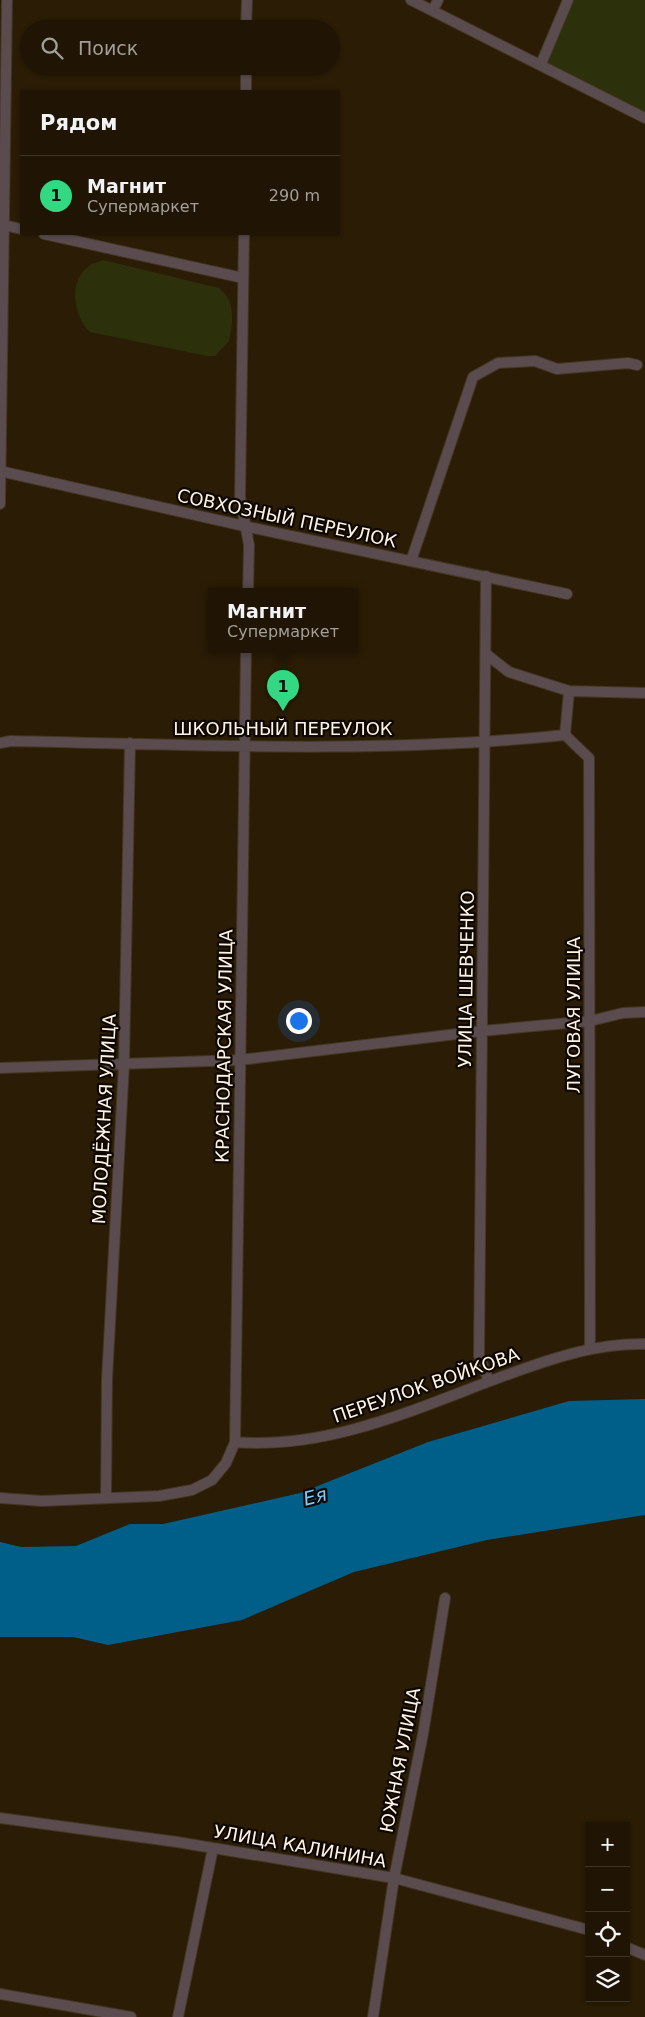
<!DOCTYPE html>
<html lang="ru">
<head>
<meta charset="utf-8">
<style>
	:root { --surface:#201504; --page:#2d2213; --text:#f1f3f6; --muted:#a29f9a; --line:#3d3426; --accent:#32d882 }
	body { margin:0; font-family:"DejaVu Sans",sans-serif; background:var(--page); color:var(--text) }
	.controls { position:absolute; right:15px; bottom:15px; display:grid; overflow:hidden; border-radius:0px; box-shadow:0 1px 4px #0004 }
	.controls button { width:45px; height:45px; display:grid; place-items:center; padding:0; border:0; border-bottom:1px solid var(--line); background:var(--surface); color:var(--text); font:25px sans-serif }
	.you { position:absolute; left:298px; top:1020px; width:18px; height:18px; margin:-12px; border:4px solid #fff; border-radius:50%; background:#1a73e8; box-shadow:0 0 0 8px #1a73e833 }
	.badge { display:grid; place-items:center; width:32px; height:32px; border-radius:50%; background:var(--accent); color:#111; font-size:16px; font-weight:700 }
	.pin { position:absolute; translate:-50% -41px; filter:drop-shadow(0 1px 2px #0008) }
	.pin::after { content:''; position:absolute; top:26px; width:18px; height:15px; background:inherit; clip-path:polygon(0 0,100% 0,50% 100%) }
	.popup { position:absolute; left:208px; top:588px; width:150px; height:65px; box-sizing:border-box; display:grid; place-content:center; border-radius:0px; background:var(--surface); filter:drop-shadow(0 1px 4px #0005); font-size:16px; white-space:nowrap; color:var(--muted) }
	.popup b { font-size:19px; color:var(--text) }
	.popup::after { content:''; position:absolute; left:50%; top:100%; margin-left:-10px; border:10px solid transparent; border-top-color:var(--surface) }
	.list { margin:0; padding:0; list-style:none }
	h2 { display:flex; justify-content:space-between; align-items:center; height:65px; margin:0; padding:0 20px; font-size:21px }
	h2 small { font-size:16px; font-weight:400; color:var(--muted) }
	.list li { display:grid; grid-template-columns:32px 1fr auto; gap:15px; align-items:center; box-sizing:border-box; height:80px; padding:0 20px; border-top:1px solid var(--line) }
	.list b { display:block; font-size:19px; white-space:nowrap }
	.list p { margin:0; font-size:16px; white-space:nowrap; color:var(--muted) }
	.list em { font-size:16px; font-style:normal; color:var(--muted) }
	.icon { flex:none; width:28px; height:28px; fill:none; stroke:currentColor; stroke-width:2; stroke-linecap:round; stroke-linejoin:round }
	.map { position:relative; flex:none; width:645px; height:2017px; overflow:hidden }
	.search { position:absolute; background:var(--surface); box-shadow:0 1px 4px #0004; left:20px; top:20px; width:320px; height:55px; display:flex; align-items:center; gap:12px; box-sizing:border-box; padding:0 18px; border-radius:28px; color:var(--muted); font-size:19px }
	.panel { position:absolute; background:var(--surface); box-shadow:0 1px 4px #0004; left:20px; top:90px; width:320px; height:145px; border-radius:0px }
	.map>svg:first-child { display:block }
	.green { fill:#2d310b }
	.water { fill:#005f89 }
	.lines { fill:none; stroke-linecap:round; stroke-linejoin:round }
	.minor-casing { stroke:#433620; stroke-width:12 }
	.minor { stroke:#594b4e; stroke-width:10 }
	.labels { text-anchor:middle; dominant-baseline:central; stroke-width:4.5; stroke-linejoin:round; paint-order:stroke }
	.street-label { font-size:18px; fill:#fdf3e5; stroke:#0e0702 }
	.water-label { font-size:19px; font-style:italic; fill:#7acafb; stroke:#0e0702 }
</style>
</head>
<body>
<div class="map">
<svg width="645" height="2017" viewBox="0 0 645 2017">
	<rect width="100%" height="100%" fill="#2a1c05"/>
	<!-- green -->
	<path class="green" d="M572,0H645V112L548,63L547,57Z
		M103,260L219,288C236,301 233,323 229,341L215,356H207L90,332C74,316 67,282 89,266C92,263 99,262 103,260Z"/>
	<!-- water -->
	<path class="water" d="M645,1399V1515L487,1540L354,1572L242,1620L108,1645L73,1637H0V1542L21,1547L76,1546L130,1524H163L300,1493L428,1442L569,1401Z"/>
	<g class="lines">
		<defs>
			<path id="minor" d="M411,0L645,118
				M433,10L438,0
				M246,29L247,0
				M541,64L568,0
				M246,91V66
				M0,224L21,229
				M44,234L243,278
				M244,234L240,497L249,545L248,592
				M0,471L244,526L567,594
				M0,504L7,0
				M411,561L473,377L498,363L535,361L557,369L628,363L637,365
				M486,576L479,1356L489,1381
				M486,654L509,672L569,691L645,693
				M569,691L565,735L589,758L590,1348
				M0,743L11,741C195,745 382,754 565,735
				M0,1068L240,1060L482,1031L590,1021L623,1013L645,1012
				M235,1442L246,650
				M106,1497L107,1379L124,1064L130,743
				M0,1498L42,1501L159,1496L192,1490L212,1480L226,1463L235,1442C333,1450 423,1405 512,1373C556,1357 599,1343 645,1344
				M0,1818L177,1842L394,1878L589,1930
				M626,1947L645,1955
				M0,1994L131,2017
				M178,2017L213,1848
				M373,2017L394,1878L423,1734L445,1598"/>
		</defs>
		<!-- minor casing -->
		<use href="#minor" class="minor-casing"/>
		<!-- minor -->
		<use href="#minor" class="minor"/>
	</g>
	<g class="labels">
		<!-- street labels -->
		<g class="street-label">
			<text transform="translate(287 518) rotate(12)">СОВХОЗНЫЙ ПЕРЕУЛОК</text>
			<text x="283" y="728">ШКОЛЬНЫЙ ПЕРЕУЛОК</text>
			<text transform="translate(466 979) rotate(-89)">УЛИЦА ШЕВЧЕНКО</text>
			<text transform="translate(573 1015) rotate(-90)">ЛУГОВАЯ УЛИЦА</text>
			<text transform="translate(224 1046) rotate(-89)">КРАСНОДАРСКАЯ УЛИЦА</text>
			<text transform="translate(104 1119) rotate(-87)">МОЛОДЁЖНАЯ УЛИЦА</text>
			<text transform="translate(426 1385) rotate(-19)">ПЕРЕУЛОК ВОЙКОВА</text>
			<text transform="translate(400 1760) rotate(-79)">ЮЖНАЯ УЛИЦА</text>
			<text transform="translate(300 1846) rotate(10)">УЛИЦА КАЛИНИНА</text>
		</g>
		<!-- water labels -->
		<g class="water-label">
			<text transform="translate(315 1496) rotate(-14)">Ея</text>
		</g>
	</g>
</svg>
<div class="controls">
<button>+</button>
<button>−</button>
<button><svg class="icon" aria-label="locate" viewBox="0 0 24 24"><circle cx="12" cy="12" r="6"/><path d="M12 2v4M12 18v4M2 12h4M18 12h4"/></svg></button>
<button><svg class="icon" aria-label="layers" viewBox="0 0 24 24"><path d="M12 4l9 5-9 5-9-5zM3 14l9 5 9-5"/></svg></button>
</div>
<div class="you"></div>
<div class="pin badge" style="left:283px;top:711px">1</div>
<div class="popup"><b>Магнит</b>Супермаркет</div>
<div class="search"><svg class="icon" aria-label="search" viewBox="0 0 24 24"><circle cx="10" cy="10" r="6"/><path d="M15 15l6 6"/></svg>Поиск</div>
<section class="panel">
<h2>Рядом<small></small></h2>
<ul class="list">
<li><span class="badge">1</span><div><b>Магнит</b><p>Супермаркет</p></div><em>290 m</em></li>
</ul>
</section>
</div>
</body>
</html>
